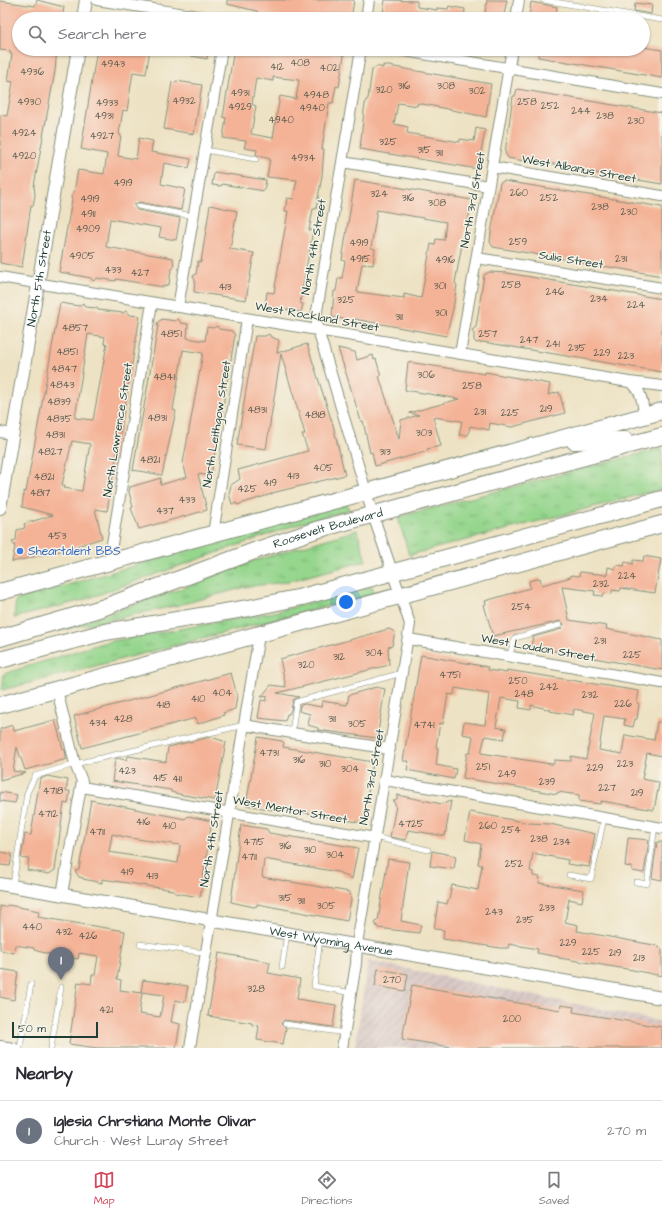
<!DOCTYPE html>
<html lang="en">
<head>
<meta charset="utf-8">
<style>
	:root { --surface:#fff; --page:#f7f7f7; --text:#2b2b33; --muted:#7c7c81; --line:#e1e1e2; --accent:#d1495b }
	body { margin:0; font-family:"Architects Daughter",sans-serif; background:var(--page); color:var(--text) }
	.scale { position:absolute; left:12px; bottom:10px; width:86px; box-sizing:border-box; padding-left:4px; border:2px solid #1f3d34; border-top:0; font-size:11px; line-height:14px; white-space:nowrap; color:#1f3d34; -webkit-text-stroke:3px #f7f3e8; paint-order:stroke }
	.you { position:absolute; left:346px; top:602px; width:14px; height:14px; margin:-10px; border:3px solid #fff; border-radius:50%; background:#1a73e8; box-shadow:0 0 0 6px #1a73e833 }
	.badge { display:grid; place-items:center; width:26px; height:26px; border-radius:50%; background:var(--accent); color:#fff; font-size:13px; font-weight:700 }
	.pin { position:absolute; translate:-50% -33px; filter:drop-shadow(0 1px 2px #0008) }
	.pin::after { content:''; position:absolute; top:21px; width:14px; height:12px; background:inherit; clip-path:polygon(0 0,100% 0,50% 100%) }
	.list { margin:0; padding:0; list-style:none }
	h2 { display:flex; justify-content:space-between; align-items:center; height:52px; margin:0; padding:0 16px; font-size:17px }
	h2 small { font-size:13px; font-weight:400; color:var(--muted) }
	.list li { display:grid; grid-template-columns:26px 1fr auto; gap:12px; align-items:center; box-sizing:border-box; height:60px; padding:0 16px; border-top:1px solid var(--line) }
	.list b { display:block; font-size:15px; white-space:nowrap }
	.list p { margin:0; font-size:13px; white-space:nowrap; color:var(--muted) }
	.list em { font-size:13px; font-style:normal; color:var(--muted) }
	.icon { flex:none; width:22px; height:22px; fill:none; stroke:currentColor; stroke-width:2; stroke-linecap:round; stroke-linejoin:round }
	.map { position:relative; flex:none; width:662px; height:1048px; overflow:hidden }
	.search { position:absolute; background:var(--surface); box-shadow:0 1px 3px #0004; left:12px; right:12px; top:12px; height:44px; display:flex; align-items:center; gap:10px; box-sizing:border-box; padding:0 14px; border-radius:22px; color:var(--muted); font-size:15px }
	.sheet { height:112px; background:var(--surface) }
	nav { display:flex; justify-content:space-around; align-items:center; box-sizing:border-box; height:56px; border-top:1px solid var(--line); background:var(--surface); font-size:11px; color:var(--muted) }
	nav a { display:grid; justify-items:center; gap:2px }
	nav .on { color:var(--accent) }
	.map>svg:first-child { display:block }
	.industrial { fill:url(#industrial-furrows) }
	.grass { fill:url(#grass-tufts); stroke:#5a8a60 }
	.building { fill:#f4b397; fill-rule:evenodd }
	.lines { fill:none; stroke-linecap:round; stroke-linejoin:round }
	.service-casing { stroke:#86907c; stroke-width:6 }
	.minor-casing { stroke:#86907c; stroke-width:12 }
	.tertiary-casing { stroke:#86907c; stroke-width:14 }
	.trunk-casing { stroke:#86907c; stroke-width:18 }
	.service { stroke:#fff; stroke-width:5 }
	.minor { stroke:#fff; stroke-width:10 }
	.tertiary { stroke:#fff; stroke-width:12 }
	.trunk { stroke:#fff; stroke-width:16 }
	.shop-dot { fill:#3f7fe0; stroke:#f7f3e8; stroke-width:1.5 }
	.labels { text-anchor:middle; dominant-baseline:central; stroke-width:3; stroke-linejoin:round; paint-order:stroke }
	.number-label { font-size:10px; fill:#545a4d }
	.street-label { font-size:12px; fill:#1f3d34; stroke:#f7f3e8 }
	.shop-label { font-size:12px; fill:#366cbe; stroke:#f7f3e8; text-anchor:start }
</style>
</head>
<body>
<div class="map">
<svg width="662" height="1048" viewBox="0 0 662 1048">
	<defs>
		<pattern id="industrial-furrows" width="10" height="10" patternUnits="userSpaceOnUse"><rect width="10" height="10" fill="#d1bfbe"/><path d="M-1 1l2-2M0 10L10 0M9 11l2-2" fill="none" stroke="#a99c9b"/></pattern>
		<pattern id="grass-tufts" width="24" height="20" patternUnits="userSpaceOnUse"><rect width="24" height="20" fill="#95d68d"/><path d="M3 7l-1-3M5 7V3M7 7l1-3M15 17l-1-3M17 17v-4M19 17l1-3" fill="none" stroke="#79af74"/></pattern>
	</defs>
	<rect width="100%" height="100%" fill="#f7f3e8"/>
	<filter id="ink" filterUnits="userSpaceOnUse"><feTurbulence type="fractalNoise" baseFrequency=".025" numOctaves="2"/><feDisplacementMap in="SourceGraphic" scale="8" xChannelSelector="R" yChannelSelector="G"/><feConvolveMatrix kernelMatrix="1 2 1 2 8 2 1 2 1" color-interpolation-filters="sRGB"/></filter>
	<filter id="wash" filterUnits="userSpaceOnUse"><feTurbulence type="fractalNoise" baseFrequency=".012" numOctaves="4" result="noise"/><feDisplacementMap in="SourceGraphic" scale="16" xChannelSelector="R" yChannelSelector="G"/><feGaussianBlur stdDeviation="0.9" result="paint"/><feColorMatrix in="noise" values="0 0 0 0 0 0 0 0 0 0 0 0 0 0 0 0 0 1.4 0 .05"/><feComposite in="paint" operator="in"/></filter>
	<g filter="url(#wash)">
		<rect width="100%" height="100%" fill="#ede2c3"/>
		<!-- industrial -->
		<path class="industrial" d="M368,961L662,1022V1048H355Z"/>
		<!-- grass -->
		<path class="grass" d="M662,448V489L409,555L398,517Z
			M347,504L349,510L301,523L83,600L14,618L16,600Z
			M357,530L366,561L285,582L245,587L179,605L57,631L180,589L247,563Z
			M372,586L374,594L2,690L4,674L102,643L279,611Z"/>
		<g id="blocks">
			<!-- building -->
			<path class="building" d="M37,0L64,7L62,19H19V49H57L55,71L34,186L35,195L33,206L31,205L22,267L0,263V115L7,116L13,82L8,81L12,54H10V51L0,50V1L35,6Z
				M227,0H354L351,19H294L257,13V11L227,4Z
				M385,0L417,1V7L437,10V8L448,9L449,6L465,9L464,19H382Z
				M487,0H507L503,19H484Z
				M531,2L557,7L555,19H529Z
				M635,3L652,5L651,14L634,11Z
				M643,47L662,50V78L538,57L540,49H643Z
				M97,49H150L146,74L133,72L127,111L123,110L119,134L121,135L118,156L136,159L139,138L153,141L151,152L191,159L189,168L164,163L161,184L185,189L181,210L139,202L134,205L137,210L180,218L176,240L159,237L161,228L110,219L106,247L173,258L174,267L171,270L169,284L163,287L116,279V281L98,278L93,281L91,278L59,272L72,200L71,197L74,192L78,170L104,174L107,154L81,149Z
				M179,49H208L207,59L178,53Z
				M234,49H305L344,55L339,87L336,86L333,103H329L322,149H324L322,176L316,209H313L309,230H313L300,303L303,304L301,312L265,306L267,292L274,293L288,211H285L287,198L293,199L297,180L267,177L270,159L256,155L257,150L244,148L246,141L223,138L226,118L223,117ZM273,77L299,80L296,99L280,96L273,138L251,134L256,106L252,104L256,78L273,81Z
				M383,65L491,84L486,117L418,103L417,106L398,103L394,124L408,127L407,133L460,142V139L474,141L476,128L485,130L478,169L360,149L364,110L366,100L368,99L372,70L377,66L383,68Z
				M176,81L202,85L194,134L164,129L172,82L175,83Z
				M517,89L662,113V184L567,168L555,164L535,163L508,158L505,153L513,96H515Z
				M214,172L266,180L264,191L222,184L221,186L212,185Z
				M355,180L472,200L467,227H465L455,283L457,285L453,309L446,336L354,319V321L332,317L334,291H336L338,278H342L345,261L342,260ZM377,210L446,222L444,240L436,239L435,245L431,244L421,298L404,294V298L357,292L362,264L373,265L375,249L371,248Z
				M504,181L662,207V276L493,247L490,242L491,233L500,183Z
				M210,205L237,211L230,249L254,253L246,300L194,292L195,280L193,276L196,274L198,261L201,262Z
				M489,272L507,273L662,299V372L483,342L476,343L474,340V334L472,330L476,327L484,275Z
				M60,303L79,306L83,303L85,307L97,308L98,310L123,313L126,311L129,315L140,316L107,511L95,509L102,538L65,550L12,562L15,546L12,542L16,540L17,530L25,528L24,524L53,515L22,507L24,491L26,492ZM88,334L105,337L104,343L107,344L93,420L75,418ZM72,441L90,444L82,491L64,488L65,485H62Z
				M162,319L175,321L178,319L181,323L188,324L187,338L205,341L207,327L213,328L217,326L219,329L232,331L235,335L211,476L198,474L207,510L139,529L131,508L133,507L129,492L130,487L161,478L160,485L187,477L183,463L203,353L183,350L173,410L176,411L162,475L133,470L158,326L157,323Z
				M269,334L271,337L279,340L277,353L307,344L333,425L345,475L272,493V494L237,505L236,503L232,504L229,494L231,485L240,479L238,470L308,451L302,434H305L281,354L266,449L237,445L255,336H265Z
				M338,348L355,352L357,360L373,355L374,360L376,359L381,376H379L399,439L401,420L419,415L409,413L459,399L405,390L408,362L485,374V372L550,384L548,395L559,392L565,413L512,427L490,423L489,430L470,426L468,435H459L462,421L433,417L441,446L427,449L428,451L375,466L372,452L370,453L363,421H361Z
				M644,556L661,559L655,593L621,588L620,591L612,590V594L604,593L603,596L594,595L595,591L562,587L569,620L607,626L606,629L662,640V670L531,647L533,637L561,629L564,624L561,621L493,636L484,605L486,604L485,601L530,588L529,581L540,578L542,585L571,577V575L579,576L580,572L607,575L608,567L615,569L616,565L624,566L625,562L633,564V560L643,561Z
				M389,629L395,632L392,646L388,647L389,665L277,693L299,697L293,700L291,710L289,714H287L285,721L258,718L261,700L266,701L267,696L261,697L271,685L286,687L280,659Z
				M421,655L488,667V670L507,673V670L639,691L637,703L639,704L637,719H635L633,727L624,725L625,719L604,716L599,750L622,754L625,735L654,740L657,722H662V756L647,753L642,779L658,782L659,784L654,810L601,801L600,804L579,801V795L558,792L557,794L463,778L467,753H470L473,736L462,734L464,722L485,725L489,694L455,688L454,695L448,694L443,724L440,723L436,747L438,748L436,765L456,769L454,779L407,770L409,761H403ZM501,698L520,701L519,708L531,710V705L551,710L550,711L573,715L574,709L595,713L586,759L571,756V761L554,760V764H551L481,753L485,736L504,739L506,729L496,727Z
				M231,673L237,695L235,709L223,713L224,715L198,724L196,718L82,748L74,716Z
				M376,687L385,689L377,738L318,730V728L308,725L310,714L299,711L300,705L305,704L321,707L322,701L347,705L349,695Z
				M55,720L63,749L65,750L66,755H65L67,759L25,770L17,747L13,771L26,773L0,780V729L13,725L14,731Z
				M211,737L226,742L215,800L183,795L171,792V790L112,781L115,760L117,758L126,760L128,756L166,762L168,747Z
				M258,737L282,741L284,743L283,747L373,762L363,823L273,807V810L246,805Z
				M47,776L68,780L66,791H70L68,804L64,803L55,870L49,874L27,870L29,859L21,858L25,834L31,835L40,779Z
				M0,792L17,795L15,803L0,801Z
				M397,795L442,804L451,801L445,836L408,830L406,840L390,837L396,806L393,801L397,799Z
				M91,800L185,819L188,816L212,821L200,897L175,893L173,890L102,879V883L83,879V878L79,877L75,871L79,869ZM112,834L130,838L180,845L178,863L109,852Z
				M470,812L529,823L550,824L595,834L589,867L567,864L568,860L533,853L530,871L533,872V876L540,877L539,883L584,890L582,902L569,899L565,922L578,925L577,931L659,946V948L662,949V976L633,970L559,958V957L537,953L538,949L509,944L508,948H500L443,939L444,930L434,929L438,902L447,904L448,900H449L452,885L478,890L482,865L478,864L481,844L465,840Z
				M241,825L267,829L269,833L358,848L352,879L338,872L264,859L262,877L350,892L351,900L347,921L257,904V906L254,907L231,902Z
				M628,838L649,840L644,873L632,871V867L625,866Z
				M657,842H662V880L652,878Z
				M432,851L456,856L454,869L430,866Z
				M0,852L12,854L10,866L0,865Z
				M388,859L409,862L401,921L421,925L419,933L378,928L375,923L378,920Z
				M8,905L39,911L38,917L125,931L117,979L121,980L120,990L142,993L139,1014L160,1017L164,995L141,992L143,980L188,986L185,1002L175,1000L171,1022L180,1024L176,1048H97L69,1044L78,982L91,984L92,975H95L98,956L79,953L78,959L56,956L34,950V948L15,945L14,953L0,950V906L5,907Z
				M219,953L270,962L268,973L300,979L297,999L336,1005L333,1027L284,1020L281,1024L286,1028L283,1044L257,1040L259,1026L252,1025V1023L208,1016Z
				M0,969L18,972L14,1000L0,997Z
				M378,969L408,974L405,991L375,986Z
				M412,985L560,1010L561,1005L574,1007L573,1012L662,1027V1048H457L402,1039Z"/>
		</g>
	</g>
	<g filter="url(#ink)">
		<use href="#blocks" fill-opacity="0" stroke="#86907c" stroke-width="1"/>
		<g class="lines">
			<defs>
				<path id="service" d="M543,0L662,20
					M205,150L256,159
					M138,206L193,216
					M509,657L515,638L560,625
					M292,733L296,702L402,673
					M375,837L428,850
					M569,875L591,879L604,818
					M636,882L647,884L655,826
					M13,885L27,793L35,776L75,764L244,725
					M320,939L314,986L352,993
					M140,944L206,953
					M282,967L287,933
					M285,1024L345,1033
					M20,1048L31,984
					M51,1048L61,987"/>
				<path id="minor" d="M97,0L217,19
					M366,19L369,0
					M516,19L519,0
					M393,49L662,94
					M342,162L488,186
					M492,167L662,196
					M477,258L662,288
					M0,277L629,382L662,386
					M178,307L222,49
					M460,354L512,49
					M629,382C642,388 642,403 645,416
					M0,432L12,434
					M213,534L247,319
					M109,562L152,303
					M409,639L662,683
					M57,690L75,764L82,781L62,894
					M244,725L390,749
					M385,780L662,828
					M82,787L375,838
					M0,1046L14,1048
					M190,1048L259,635
					M342,1048L356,964L357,944L410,624L373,515L318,330L316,317L361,49"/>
				<g id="tertiary">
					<path d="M83,19L86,0"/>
					<path id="s1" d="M0,508L78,49"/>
					<path id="s2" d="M0,884L662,998"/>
				</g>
				<g id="trunk">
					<path d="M574,441L625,440"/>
					<path d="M0,592L662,411"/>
					<path id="s3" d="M0,638L102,608L257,550L316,530L662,436"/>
					<path d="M0,660L105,632L249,608L302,597L662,499"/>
					<path d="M0,705L662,524"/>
				</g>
			</defs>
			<!-- service casing -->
			<use href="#service" class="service-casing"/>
			<!-- minor casing -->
			<use href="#minor" class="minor-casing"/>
			<!-- tertiary casing -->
			<use href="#tertiary" class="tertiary-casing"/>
			<!-- trunk casing -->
			<use href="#trunk" class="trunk-casing"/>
			<!-- service -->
			<use href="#service" class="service"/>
			<!-- minor -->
			<use href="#minor" class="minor"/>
			<!-- tertiary -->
			<use href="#tertiary" class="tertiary"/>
			<!-- trunk -->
			<use href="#trunk" class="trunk"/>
		</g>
	</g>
	<!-- markers -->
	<circle class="shop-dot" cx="20" cy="551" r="4"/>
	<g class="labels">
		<!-- number labels -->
		<g class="number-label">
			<text x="300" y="63">408</text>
			<text x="113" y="64">4943</text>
			<text x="277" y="67">412</text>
			<text x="329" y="68">402</text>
			<text x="32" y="72">4936</text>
			<text x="404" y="86">316</text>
			<text x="446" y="86">308</text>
			<text x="384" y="90">320</text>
			<text x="477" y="91">302</text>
			<text x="240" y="93">4931</text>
			<text x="316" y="95">4948</text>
			<text x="184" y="101">4932</text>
			<text x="29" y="102">4930</text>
			<text x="527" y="102">258</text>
			<text x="107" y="103">4933</text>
			<text x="550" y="106">252</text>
			<text x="240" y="107">4929</text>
			<text x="312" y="108">4940</text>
			<text x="581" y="111">244</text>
			<text x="104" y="116">4931</text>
			<text x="605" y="116">238</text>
			<text x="281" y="120">4940</text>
			<text x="636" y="121">230</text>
			<text x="24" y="133">4924</text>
			<text x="102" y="136">4927</text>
			<text x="388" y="142">325</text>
			<text x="424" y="150">315</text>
			<text x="439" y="153">311</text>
			<text x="24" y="156">4920</text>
			<text x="303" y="158">4934</text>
			<text x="123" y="183">4919</text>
			<text x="519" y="193">260</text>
			<text x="379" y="194">324</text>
			<text x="408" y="198">316</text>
			<text x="549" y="198">252</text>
			<text x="90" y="199">4919</text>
			<text x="437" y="203">308</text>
			<text x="600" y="207">238</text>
			<text x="629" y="212">230</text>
			<text x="88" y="214">4911</text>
			<text x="88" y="229">4909</text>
			<text x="518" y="242">259</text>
			<text x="359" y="243">4919</text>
			<text x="82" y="256">4905</text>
			<text x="360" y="259">4915</text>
			<text x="621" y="259">231</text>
			<text x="445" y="260">4916</text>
			<text x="113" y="270">433</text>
			<text x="140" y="273">427</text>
			<text x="511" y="285">258</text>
			<text x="440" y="286">301</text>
			<text x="225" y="287">413</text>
			<text x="555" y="292">246</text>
			<text x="599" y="299">234</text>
			<text x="346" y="300">325</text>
			<text x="636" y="305">224</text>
			<text x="441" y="313">301</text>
			<text x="399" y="317">311</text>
			<text x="75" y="328">4857</text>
			<text x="171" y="334">4851</text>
			<text x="488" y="334">257</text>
			<text x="529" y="340">247</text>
			<text x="553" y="344">241</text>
			<text x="577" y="348">235</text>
			<text x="67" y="352">4851</text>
			<text x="602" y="353">229</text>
			<text x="626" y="356">223</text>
			<text x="64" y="369">4847</text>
			<text x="426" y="375">306</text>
			<text x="164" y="377">4841</text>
			<text x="62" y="385">4843</text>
			<text x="472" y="386">258</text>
			<text x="59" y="402">4839</text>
			<text x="546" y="409">219</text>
			<text x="257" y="410">4831</text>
			<text x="480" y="412">231</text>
			<text x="510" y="413">225</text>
			<text x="315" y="415">4818</text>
			<text x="157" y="418">4831</text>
			<text x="59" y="419">4835</text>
			<text x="424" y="433">303</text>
			<text x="55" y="435">4831</text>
			<text x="50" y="452">4827</text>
			<text x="385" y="452">313</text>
			<text x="150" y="460">4821</text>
			<text x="323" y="468">405</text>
			<text x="293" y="476">413</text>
			<text x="44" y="477">4821</text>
			<text x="270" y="483">419</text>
			<text x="247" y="489">425</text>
			<text x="40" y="493">4817</text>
			<text x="187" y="500">433</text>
			<text x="165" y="511">437</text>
			<text x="57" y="536">453</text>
			<text x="627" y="576">224</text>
			<text x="601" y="584">232</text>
			<text x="521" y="607">254</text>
			<text x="600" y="641">231</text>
			<text x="374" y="653">304</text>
			<text x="632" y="655">225</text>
			<text x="339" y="657">312</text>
			<text x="306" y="665">320</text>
			<text x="450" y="675">4751</text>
			<text x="518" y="681">250</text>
			<text x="549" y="687">242</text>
			<text x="222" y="693">404</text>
			<text x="524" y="694">248</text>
			<text x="590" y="695">232</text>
			<text x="198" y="699">410</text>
			<text x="623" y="704">226</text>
			<text x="163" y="705">418</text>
			<text x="123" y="719">428</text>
			<text x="332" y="719">311</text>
			<text x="98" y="723">434</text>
			<text x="357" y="724">305</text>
			<text x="424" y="725">4741</text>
			<text x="269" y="753">4731</text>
			<text x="299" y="760">316</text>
			<text x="325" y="764">310</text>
			<text x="625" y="764">223</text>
			<text x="483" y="767">251</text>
			<text x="595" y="768">229</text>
			<text x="350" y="769">304</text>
			<text x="127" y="771">423</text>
			<text x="507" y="774">249</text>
			<text x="160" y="778">415</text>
			<text x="177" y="779">411</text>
			<text x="547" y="782">239</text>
			<text x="607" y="788">227</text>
			<text x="53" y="791">4718</text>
			<text x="637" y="793">219</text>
			<text x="48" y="814">4712</text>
			<text x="143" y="822">416</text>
			<text x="411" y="824">4725</text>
			<text x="169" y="826">410</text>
			<text x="488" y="826">260</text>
			<text x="511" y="830">254</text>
			<text x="97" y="832">4711</text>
			<text x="539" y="839">238</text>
			<text x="254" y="842">4715</text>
			<text x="562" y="842">234</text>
			<text x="285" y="846">316</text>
			<text x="310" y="850">310</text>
			<text x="335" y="855">304</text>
			<text x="249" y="857">4711</text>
			<text x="514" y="864">252</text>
			<text x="127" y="872">419</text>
			<text x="152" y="876">413</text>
			<text x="285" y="898">315</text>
			<text x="301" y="901">311</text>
			<text x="326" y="906">305</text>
			<text x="547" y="908">233</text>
			<text x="494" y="912">243</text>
			<text x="525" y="920">235</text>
			<text x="32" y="927">440</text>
			<text x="64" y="932">432</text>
			<text x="88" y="936">426</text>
			<text x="568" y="943">229</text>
			<text x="591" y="952">225</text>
			<text x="615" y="953">219</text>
			<text x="639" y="958">213</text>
			<text x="392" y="980">270</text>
			<text x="256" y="989">328</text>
			<text x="106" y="1010">421</text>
			<text x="512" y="1019">200</text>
		</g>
		<!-- street labels -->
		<g class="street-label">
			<text transform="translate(579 169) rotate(10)">West Albanus Street</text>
			<text transform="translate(473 200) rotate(-80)">North 3rd Street</text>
			<text transform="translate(314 247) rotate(-80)">North 4th Street</text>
			<text transform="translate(571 260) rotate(9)">Sulis Street</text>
			<text stroke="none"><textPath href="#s1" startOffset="233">North 5th Street</textPath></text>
			<text transform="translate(317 317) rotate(10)">West Rockland Street</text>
			<text transform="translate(217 424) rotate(-81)">North Leithgow Street</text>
			<text transform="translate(118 430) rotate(-81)">North Lawrence Street</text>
			<text stroke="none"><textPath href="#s3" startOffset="346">Roosevelt Boulevard</textPath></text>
			<text transform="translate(538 648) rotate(10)">West Loudon Street</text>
			<text transform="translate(372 777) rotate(-80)">North 3rd Street</text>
			<text transform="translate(290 810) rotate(10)">West Mentor Street</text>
			<text transform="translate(212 839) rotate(-81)">North 4th Street</text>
			<text stroke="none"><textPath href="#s2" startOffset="336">West Wyoming Avenue</textPath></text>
		</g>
		<!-- shop labels -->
		<g class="shop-label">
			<text x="28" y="551">Sheartalent BBS</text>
		</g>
	</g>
</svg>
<div class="scale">50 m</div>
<div class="you"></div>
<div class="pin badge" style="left:61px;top:980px;background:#6b7280">1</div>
<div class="search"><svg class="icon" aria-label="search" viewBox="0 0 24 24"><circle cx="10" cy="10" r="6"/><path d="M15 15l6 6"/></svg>Search here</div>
</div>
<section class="sheet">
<h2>Nearby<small></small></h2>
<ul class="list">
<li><span class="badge" style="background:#6b7280">1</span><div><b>Iglesia Chrstiana Monte Olivar</b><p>Church · West Luray Street</p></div><em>270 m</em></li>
</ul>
</section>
<nav>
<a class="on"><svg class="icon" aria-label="map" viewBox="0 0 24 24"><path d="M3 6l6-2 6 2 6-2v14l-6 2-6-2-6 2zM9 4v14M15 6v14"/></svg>Map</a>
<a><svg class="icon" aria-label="directions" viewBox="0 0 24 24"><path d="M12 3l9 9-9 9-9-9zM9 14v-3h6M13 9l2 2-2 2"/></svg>Directions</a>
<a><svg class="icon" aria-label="saved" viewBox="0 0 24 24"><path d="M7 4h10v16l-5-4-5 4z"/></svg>Saved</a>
</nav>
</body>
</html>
